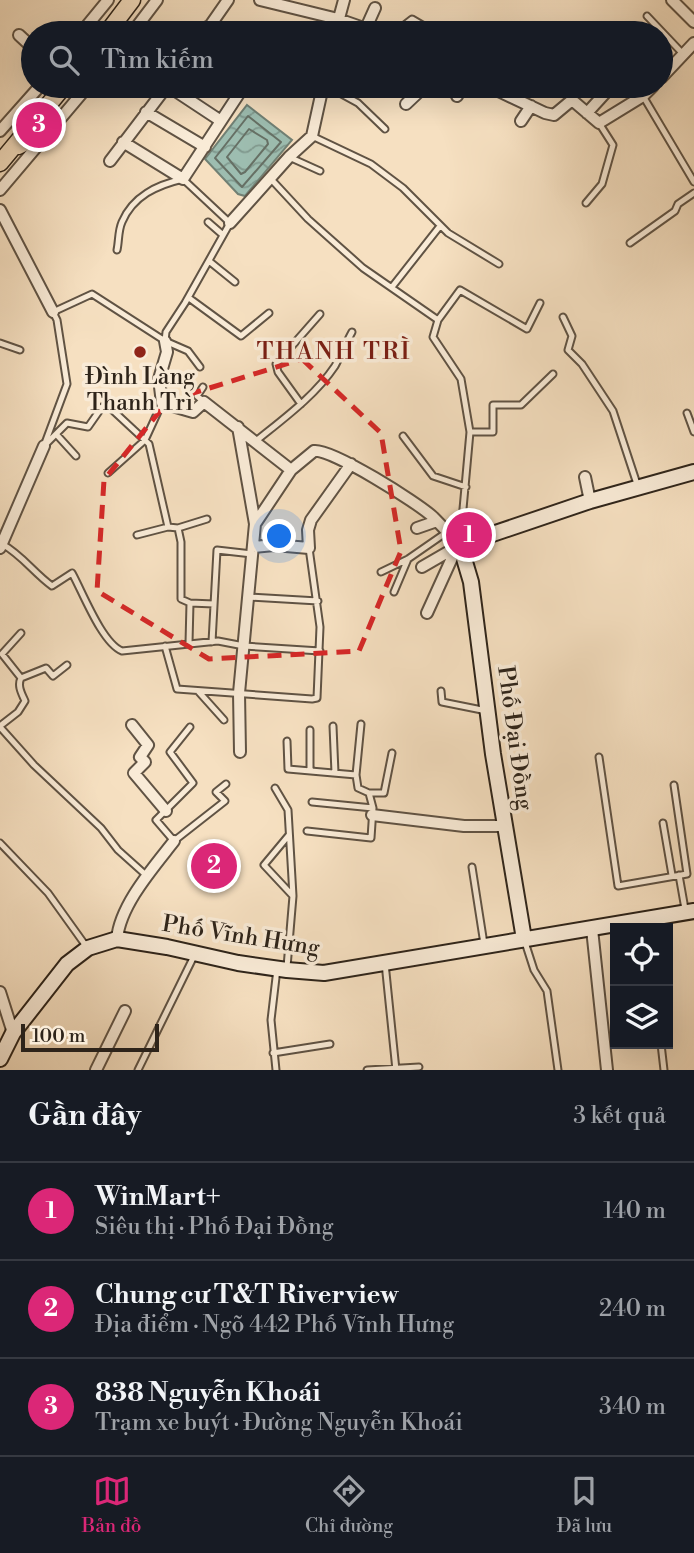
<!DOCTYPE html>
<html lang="vi">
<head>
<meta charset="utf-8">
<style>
	:root { --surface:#171b24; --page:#242831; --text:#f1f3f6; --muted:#9ea1a6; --line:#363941; --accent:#db2777 }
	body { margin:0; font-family:"Libre Bodoni",serif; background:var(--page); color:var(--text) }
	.controls { position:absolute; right:21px; bottom:21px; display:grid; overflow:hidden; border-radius:0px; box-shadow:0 7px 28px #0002 }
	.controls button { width:63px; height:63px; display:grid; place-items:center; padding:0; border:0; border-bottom:2px solid var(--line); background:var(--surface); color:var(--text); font:35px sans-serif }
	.scale { position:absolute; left:21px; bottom:18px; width:138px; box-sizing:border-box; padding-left:7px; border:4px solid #2e241a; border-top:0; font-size:19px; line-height:24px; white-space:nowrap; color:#2e241a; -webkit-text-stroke:5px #f9ebd7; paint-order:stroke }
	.you { position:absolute; left:280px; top:537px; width:24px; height:24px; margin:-18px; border:5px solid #fff; border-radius:50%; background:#1a73e8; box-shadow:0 0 0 10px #1a73e833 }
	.badge { display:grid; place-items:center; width:46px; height:46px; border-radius:50%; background:var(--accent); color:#fff; font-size:23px; font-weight:700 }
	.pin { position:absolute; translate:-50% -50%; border:4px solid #fff; box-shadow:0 2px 7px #0006 }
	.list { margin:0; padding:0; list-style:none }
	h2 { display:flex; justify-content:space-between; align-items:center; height:91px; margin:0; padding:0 28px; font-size:30px }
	h2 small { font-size:23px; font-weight:400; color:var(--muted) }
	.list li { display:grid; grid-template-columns:46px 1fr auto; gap:21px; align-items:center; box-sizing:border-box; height:98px; padding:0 28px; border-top:2px solid var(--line) }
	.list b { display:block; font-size:26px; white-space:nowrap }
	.list p { margin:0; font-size:23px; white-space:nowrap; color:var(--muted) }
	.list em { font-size:23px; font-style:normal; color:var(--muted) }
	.icon { flex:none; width:38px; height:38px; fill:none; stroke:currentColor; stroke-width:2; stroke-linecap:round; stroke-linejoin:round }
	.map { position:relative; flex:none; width:694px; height:1070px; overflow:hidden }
	.search { position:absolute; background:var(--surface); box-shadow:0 7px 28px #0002; left:21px; right:21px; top:21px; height:77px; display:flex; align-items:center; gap:18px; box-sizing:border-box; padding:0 24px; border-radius:38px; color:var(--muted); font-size:26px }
	.sheet { height:385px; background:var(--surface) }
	nav { display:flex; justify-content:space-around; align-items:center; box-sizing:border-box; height:98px; border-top:2px solid var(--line); background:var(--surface); font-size:19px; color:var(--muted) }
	nav a { display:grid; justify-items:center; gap:4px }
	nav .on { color:var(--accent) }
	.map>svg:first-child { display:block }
	.water { fill:url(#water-waves); stroke:#718074; stroke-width:2 }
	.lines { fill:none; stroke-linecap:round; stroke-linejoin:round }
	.shore { stroke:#667065; stroke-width:2 }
	.lane-casing { stroke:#605344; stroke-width:9 }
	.street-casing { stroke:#605344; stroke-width:14 }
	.secondary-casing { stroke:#2e241a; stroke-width:18 }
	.primary-casing { stroke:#2e241a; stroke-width:19 }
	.lane { stroke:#f9ebd7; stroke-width:5 }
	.street { stroke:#f9ebd7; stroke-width:10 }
	.secondary { stroke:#f9ebd7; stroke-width:14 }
	.primary { stroke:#f6e0c1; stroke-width:16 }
	.marked { fill:none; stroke:#d62828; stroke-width:5; stroke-dasharray:14 9; stroke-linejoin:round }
	.poi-dot { fill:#8f2418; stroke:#f9ebd7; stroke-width:2.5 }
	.labels { text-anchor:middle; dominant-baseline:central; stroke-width:7; stroke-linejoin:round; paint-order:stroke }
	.poi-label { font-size:23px; fill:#2e241a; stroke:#f9ebd7 }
	.street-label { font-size:23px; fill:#2e241a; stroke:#f9ebd7 }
	.neighbourhood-label { font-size:24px; letter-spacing:2px; fill:#7a1f14; stroke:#f9ebd7 }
</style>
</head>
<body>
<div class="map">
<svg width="694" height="1070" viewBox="0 0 694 1070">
	<defs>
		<pattern id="water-waves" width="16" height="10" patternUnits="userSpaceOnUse" patternTransform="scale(1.75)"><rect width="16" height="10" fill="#9dbdb0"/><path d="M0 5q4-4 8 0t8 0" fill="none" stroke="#80998e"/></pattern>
	</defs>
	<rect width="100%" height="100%" fill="#f6e0c1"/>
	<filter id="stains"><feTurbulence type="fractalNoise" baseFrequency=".00286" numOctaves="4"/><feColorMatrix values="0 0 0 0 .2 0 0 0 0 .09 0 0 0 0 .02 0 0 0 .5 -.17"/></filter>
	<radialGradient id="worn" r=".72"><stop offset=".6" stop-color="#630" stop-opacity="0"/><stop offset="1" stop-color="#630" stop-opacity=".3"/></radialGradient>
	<!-- water -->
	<path class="water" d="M247,105L292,140L245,196L238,194L205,159Z"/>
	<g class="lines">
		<!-- shore -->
		<path class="shore" d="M248,116L281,142L242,187L215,158Z
			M249,129L267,140L268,144L245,172L241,174L227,157Z"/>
		<defs>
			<path id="lane" d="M647,16L684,55
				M394,33L412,19L424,26
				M470,33L473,27
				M558,33H559
				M327,86L358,103L385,129
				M643,96L694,182
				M512,97L518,86
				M312,136L371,164L403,188L448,233L499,264
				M289,157L320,171
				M270,178L308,219L363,268L438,320
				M586,203L602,184L613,145L599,123
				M208,222L223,235
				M630,243L675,211L678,204L694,193
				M117,250C119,241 118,231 122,222C133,196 157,185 183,179L230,223L185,303L166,332L165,341
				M209,261L235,282
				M392,287L440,226
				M189,298L241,336L269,313
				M563,317L572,336L568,350L582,364L613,411L638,487
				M0,343L20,350
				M203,387L197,396L204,402
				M301,404L278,372L276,364L320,314
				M687,413L694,432
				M470,432H493V405H521L553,374
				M56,434L76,456
				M403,436L433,476L466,487
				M256,441C283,419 315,396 335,366C341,355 346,343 352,332
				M45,443L67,384L57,320L53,312L92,294L165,341L188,351L200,367
				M44,446L67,423L88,427L102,407L107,405L149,444L168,527L178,528L181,542V599L190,603L189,643
				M108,473L145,440L162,403
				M178,528L207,519
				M137,535L168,527
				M460,542L470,432L461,379L433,337L438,320L460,290L527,329L540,303
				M2,544C22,555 34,573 52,586L72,573C83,593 102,643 122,651L218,641L244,646L320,651
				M381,572L408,559L447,532
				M394,592L408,559
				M248,597L318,601
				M190,603L214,604
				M212,642L217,550L252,554
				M165,646L177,689L312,699L317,698L320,627L309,548
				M21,678L2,654L21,633
				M198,691L224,720
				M441,691L442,702L487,711
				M0,726L18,712L25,701C22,694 17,686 21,678L46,668L53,676L67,665
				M333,726L335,773
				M0,727L34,765L101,828L118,850L147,876
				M190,727L170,752L193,783L156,820L174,841L225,801L216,792L226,784
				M287,741L288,769L356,775
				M599,757L618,886L687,874L674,785
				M310,771V730
				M275,788L288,810L293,896L287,967
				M369,793H384L392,753
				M312,802L373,808
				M663,823L672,875
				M307,831L371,838L373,808L369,793L358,788L356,775L361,724
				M289,835L264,865L292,895
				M0,843L48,893L86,946
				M472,867L484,944
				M679,875L685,909
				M524,939L534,970L547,991L558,1070
				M385,963L396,1070
				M661,1044L664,1070
				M273,1053L330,1044
				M138,1070L195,954
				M276,1070L271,1020L277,969
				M367,1070L419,1067"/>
			<path id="street" d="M260,0L338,19L378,33
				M672,0L694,22
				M209,26L222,33
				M366,28L375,8
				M81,33L108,0
				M132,33L157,0
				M205,33L228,0
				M335,33L344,0
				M19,35L33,48
				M661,78L694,43
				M168,86L221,121
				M488,86L545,113L554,115L572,100L599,123L643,96L653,86
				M457,96L462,86
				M406,104L425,86
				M146,112L205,147
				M587,113L608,90
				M521,121L531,106
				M0,131L40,86
				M123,142L183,179L244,86
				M110,161L167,86
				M0,190L88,86
				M0,210L53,312
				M230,223L289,157L312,136L323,86
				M165,341L167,352L159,379L162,403L193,412L204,402L291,470
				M238,427L255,524
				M585,477L590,501
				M417,528L437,521
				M253,547L274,545L309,548L308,530L311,520L351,464
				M0,548L44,446
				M427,613L457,547
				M132,725L148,745L140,757L145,762L134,773L166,811
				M240,752L239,693L255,524L291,470L314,451C331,448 418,503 433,517C442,526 451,536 460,545L422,567
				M372,815L464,826H505
				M592,929L607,1070
				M117,939C120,905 153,868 174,841
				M0,992L13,1033
				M96,1070L125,1011"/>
			<path id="secondary" d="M524,939L493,754L471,582L460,545L590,501L694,472
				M0,1059L13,1033L67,964L88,948L117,939L167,947L238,963L287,970L324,973L694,911"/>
			<path id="primary" d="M107,33L132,0
				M18,146L50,130
				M0,163L64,86"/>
		</defs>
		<!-- lane casing -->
		<use href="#lane" class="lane-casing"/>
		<!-- street casing -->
		<use href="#street" class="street-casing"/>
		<!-- secondary casing -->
		<use href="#secondary" class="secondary-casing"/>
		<!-- primary casing -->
		<use href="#primary" class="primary-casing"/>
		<!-- lane -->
		<use href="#lane" class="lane"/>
		<!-- street -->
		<use href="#street" class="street"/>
		<!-- secondary -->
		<use href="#secondary" class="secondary"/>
		<!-- primary -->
		<use href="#primary" class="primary"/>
	</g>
	<!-- marked area -->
	<path class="marked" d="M302,359L381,433L401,551L359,651L209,659L97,591L104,480L168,401Z"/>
	<!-- markers -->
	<circle class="poi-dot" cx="140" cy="352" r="7"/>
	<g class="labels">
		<!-- poi labels -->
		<g class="poi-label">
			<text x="140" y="377">Đình Làng<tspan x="140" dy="26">Thanh Trì</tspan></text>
		</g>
		<!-- street labels -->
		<g class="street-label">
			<text transform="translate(515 738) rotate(82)">Phố Đại Đồng</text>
			<text transform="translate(241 936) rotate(9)">Phố Vĩnh Hưng</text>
		</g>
		<!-- neighbourhood labels -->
		<g class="neighbourhood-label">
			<text x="334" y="352">THANH TRÌ</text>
		</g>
	</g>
	<rect width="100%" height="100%" filter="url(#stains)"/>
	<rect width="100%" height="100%" fill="url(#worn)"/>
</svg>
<div class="controls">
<button><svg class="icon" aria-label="locate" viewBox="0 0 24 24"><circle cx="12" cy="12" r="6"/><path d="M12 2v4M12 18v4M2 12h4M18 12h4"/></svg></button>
<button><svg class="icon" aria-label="layers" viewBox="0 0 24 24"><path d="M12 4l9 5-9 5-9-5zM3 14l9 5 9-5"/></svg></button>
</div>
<div class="scale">100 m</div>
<div class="you"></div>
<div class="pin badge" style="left:469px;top:535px">1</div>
<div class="pin badge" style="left:214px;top:866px">2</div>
<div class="pin badge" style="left:39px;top:125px">3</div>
<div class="search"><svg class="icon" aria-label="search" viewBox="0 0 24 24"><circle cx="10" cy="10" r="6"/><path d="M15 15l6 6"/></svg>Tìm kiếm</div>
</div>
<section class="sheet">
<h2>Gần đây<small>3 kết quả</small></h2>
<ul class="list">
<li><span class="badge">1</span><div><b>WinMart+</b><p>Siêu thị · Phố Đại Đồng</p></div><em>140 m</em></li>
<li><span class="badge">2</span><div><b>Chung cư T&amp;T Riverview</b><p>Địa điểm · Ngõ 442 Phố Vĩnh Hưng</p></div><em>240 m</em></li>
<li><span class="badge">3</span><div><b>838 Nguyễn Khoái</b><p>Trạm xe buýt · Đường Nguyễn Khoái</p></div><em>340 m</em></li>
</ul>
</section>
<nav>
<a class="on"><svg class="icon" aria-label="map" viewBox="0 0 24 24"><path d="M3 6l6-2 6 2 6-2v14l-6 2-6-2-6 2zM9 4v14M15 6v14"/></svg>Bản đồ</a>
<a><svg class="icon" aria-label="directions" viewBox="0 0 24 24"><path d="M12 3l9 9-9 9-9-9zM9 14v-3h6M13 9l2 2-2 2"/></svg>Chỉ đường</a>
<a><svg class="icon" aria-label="saved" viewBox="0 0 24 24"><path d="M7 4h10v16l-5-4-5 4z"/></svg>Đã lưu</a>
</nav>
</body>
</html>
